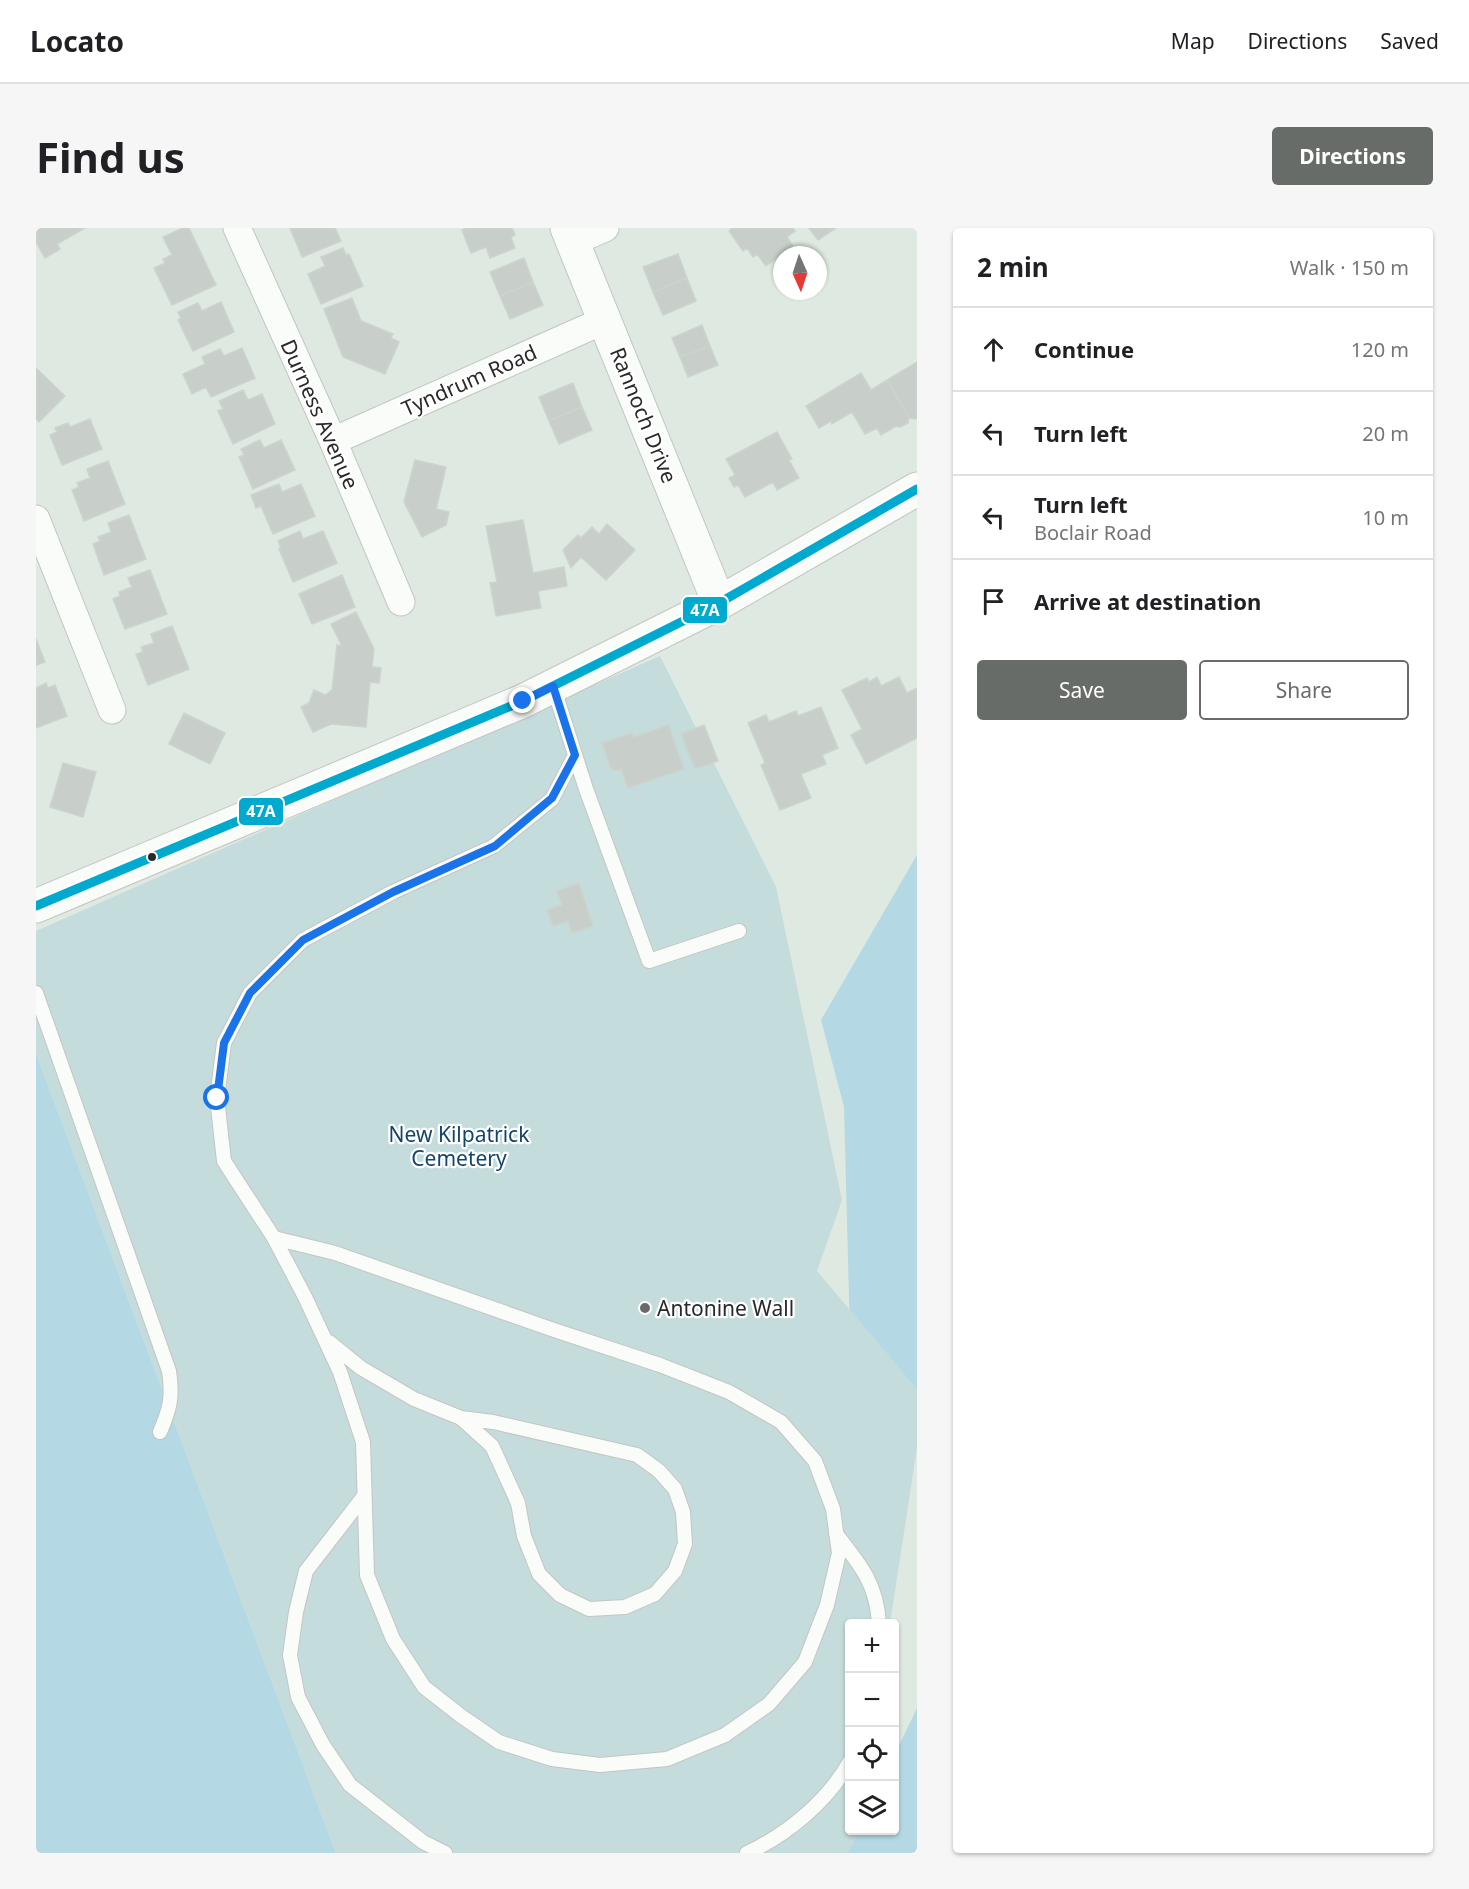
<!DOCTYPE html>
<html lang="en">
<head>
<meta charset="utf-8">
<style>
	:root { --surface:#fff; --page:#f6f6f6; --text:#202124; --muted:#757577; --line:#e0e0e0; --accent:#686c69 }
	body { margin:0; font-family:"Noto Sans",sans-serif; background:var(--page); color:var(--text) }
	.controls { position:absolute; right:18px; bottom:18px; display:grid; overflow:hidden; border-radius:6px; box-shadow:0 2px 4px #0004 }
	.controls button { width:54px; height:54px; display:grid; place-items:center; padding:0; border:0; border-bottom:2px solid var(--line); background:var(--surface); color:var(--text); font:30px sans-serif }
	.compass { position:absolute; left:737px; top:18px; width:54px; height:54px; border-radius:50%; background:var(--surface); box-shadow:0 2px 4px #0004; rotate:177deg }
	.stop { position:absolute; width:18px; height:18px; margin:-14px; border:4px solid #1a73e8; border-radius:50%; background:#fff }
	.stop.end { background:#1a73e8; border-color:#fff; box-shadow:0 2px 6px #0008 }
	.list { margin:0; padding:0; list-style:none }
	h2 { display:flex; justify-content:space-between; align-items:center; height:78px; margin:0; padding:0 24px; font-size:26px }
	h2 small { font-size:20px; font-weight:400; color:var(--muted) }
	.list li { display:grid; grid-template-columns:39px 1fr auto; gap:18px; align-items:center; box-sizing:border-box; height:84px; padding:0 24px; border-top:2px solid var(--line) }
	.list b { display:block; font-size:22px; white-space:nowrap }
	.list p { margin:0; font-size:20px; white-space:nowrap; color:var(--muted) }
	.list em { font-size:20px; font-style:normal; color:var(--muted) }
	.actions { display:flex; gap:12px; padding:18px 24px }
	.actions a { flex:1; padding:14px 0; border:2px solid var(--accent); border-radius:6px; text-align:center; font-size:21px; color:var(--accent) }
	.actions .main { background:var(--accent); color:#fff }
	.icon { flex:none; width:33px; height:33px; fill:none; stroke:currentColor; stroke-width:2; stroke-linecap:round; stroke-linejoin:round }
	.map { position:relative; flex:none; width:881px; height:1625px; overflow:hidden; border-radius:6px }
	header { display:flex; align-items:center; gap:36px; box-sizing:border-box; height:84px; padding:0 30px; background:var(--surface); border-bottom:2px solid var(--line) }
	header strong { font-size:28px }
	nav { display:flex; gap:33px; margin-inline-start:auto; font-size:21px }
	.intro { display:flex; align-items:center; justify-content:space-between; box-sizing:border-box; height:144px; padding:0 36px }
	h1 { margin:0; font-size:42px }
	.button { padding:15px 27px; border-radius:6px; background:var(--accent); color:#fff; font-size:21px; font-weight:700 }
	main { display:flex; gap:36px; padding:0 36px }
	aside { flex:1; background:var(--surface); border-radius:6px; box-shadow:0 2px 4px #0004 }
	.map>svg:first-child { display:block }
	.green { fill:#b5d9e4 }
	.cemetery { fill:#c5dcdc }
	.building { fill:#c8cfca; stroke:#cbd4cd; stroke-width:1.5 }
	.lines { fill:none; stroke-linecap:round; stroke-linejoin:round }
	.lane-casing { stroke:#c4c5c3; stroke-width:16 }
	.street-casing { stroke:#c4c5c3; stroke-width:29 }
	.secondary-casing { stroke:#c4c5c3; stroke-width:35 }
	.lane { stroke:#fafcfa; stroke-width:14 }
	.street { stroke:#fafcfa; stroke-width:27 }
	.secondary { stroke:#fafcfa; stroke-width:33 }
	.bus-1-casing { stroke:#fff; stroke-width:14 }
	.bus-1 { stroke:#00a9ce; stroke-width:9 }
	.route { stroke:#1a73e8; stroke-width:8 }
	.bus-dot { fill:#292929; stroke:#fff; stroke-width:2 }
	.poi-dot { fill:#686c69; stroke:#fff; stroke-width:2 }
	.labels { text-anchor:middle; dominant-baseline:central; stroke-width:4.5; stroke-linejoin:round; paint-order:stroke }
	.street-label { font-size:21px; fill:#292929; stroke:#fff }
	.park-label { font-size:21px; fill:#15446a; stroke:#fff }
	.poi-label { font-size:21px; fill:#292929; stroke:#fff; text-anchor:start }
	.line-badge { stroke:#fff; stroke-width:2 }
	.badge-label { font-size:16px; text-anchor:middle; font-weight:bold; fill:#fff }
</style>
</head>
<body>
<header>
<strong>Locato</strong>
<nav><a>Map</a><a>Directions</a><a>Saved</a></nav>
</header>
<div class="intro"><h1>Find us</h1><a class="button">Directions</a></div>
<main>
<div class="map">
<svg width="881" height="1625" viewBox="0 0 881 1625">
	<rect width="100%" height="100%" fill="#dee9e1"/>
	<!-- green -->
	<path class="green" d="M881,627V1173L814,1108L808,879L785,792Z
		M0,825L300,1625H0Z
		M881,1480V1625H811L821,1603L858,1602L859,1526Z"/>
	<!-- cemetery -->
	<path class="cemetery" d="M624,428L740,659L806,972L781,1043L881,1161V1220L854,1395L814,1396V1602L824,1603L812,1625H300L0,825V703Z"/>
	<!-- building -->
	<path class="building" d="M0,0H49L21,16L24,21L9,30L0,14Z
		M147,0H153L180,57L136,77L118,40L129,35L127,31L136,27L127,9Z
		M254,0H299L305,13L266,29Z
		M430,0H476L479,7L475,9L479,20L454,30L450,19L435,25L426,2Z
		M696,0H757L759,3L751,9L757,18L730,38L721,26L717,29L711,20L707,23L693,3Z
		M773,0H800L782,12Z
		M307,20L310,27L313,26L327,58L285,76L272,46L289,38L285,29Z
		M642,26L651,50L617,64L607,39Z
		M488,30L497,54L464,68L454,44Z
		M651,50L660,73L627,87L617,64Z
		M497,54L507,77L474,91L464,68Z
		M316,70L325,93L357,106L355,110L363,114L349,146L307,129L288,81Z
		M185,74L198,104L157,123L142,92L145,90L142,84L162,75L166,83Z
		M666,97L674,118L644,129L636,110Z
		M674,118L682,137L652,149L644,129Z
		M206,120L219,150L175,169L170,159L156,166L147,146L169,136L166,129L184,121L188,128Z
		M881,134V190L879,191L873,190L851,152Z
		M0,140L29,168L3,194L0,191Z
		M825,145L835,162L851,152L873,190L872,195L864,199L860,198L845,207L841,200L829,206L816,184L796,196L795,193L783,200L770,178Z
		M537,155L546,179L513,193L503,169Z
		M207,162L212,172L226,166L239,196L197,216L182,183L187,181L183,173Z
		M546,179L556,202L523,216L513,193Z
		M54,191L66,221L26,237L14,207L21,204L19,200L32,195L34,199Z
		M741,204L756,231L753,232L763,250L741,262L737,254L709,269L702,257L698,259L693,250L699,247L690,231Z
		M224,212L228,220L245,212L259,242L217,261L203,229L208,227L205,221Z
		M379,232L410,239L400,281L413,284L410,297L386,309L368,274Z
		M72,233L89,276L48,293L36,262L43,259L41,255L54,250L51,241Z
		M243,256L246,264L265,256L279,288L237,306L225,278L220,280L215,267Z
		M93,287L110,331L68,347L57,316L64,313L62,309L75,304L72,295Z
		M487,292L497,345L528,339L531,358L502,363L505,380L460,388L454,355L461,354L450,298Z
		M571,296L599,322L570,352L545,329L535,340L527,322L542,307L545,310L556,299L563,306Z
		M264,303L267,311L287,303L301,335L257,354L243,321L245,320L242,313Z
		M114,342L131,386L89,401L77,371L84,368L83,364L96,359L92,350Z
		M306,347L319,379L276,396L263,366Z
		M320,384L338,421L336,439L345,440L343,455L334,454L330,499L295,496L277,504L265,479L273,475L278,462L289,467L296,462L301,417L306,418L295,396Z
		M136,398L153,441L112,457L100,426L107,424L105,419L118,415L115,406Z
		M0,411L9,434L0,437Z
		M841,449L845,458L863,449L871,465L881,460V510L830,536L815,507L826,501L806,462L831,450L833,454Z
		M10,455L12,460L19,457L31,488L0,500V460Z
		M785,479L802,520L786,527L790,536L765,546L775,570L744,582L725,537L729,535L712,495L730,487L733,494L760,483L762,488Z
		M148,485L189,505L174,536L133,516Z
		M633,497L648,541L592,560L585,541L581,543L575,541L566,515L596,505L597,509Z
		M668,497L682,533L659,541L645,506Z
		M27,535L60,544L47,589L14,579Z
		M543,655L557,698L536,705L532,693L517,698L511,682L526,677L521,663Z"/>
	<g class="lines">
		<defs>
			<path id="lane" d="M517,458L550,561L613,733L703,703
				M0,765L133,1143C137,1168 134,1181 124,1204
				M238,1010L299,1025L518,1102L624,1137L693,1164L745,1194L779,1233L797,1281L803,1325L791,1377L769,1434L733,1476L689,1507L631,1531L564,1537L516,1531L463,1514L425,1488L388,1459L357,1411L331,1347L327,1214L304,1144L269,1069L238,1010L188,933L181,870L188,815L214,765L267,712L357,664L458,618L516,571L539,527
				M293,1114L325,1140L378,1171L425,1190L456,1218L482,1275L488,1308L503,1346L524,1367L553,1381L589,1379L619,1366L639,1343L649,1316L647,1284L639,1261L623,1243L601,1227L457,1194L425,1190
				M328,1268L270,1343L260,1384L254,1427L262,1469L287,1517L314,1557L387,1614L409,1625
				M800,1306C824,1336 841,1356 843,1396
				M711,1625C752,1606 792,1573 814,1533"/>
			<path id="street" d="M201,0L297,213L365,374
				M536,14L569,0
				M297,213L569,92
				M0,291L76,482"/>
			<path id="secondary" d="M531,0L683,375
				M0,678L487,473L683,375L881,261"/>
		</defs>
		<!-- lane casing -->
		<use href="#lane" class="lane-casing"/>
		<!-- street casing -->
		<use href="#street" class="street-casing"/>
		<!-- secondary casing -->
		<use href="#secondary" class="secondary-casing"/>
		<!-- lane -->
		<use href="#lane" class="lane"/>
		<!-- street -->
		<use href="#street" class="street"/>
		<!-- secondary -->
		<use href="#secondary" class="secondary"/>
		<defs>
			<path id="bus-1" d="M0,678L487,473L683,375L881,261"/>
		</defs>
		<!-- bus-1 casing -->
		<use href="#bus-1" class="bus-1-casing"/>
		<!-- bus-1 -->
		<use href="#bus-1" class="bus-1"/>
	</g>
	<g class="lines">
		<!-- route -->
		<path class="route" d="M181,870L188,815L214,765L267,712L357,664L459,618L516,570L539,527L517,458L487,473"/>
	</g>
	<!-- markers -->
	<circle class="bus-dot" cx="116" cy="629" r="5"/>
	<circle class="poi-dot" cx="609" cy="1080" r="6"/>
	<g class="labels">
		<!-- street labels -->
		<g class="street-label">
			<text transform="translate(433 152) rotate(-24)">Tyndrum Road</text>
			<text transform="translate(284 186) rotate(66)">Durness Avenue</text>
			<text transform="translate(608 187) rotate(68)">Rannoch Drive</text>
		</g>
		<!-- park labels -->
		<g class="park-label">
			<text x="423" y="906">New Kilpatrick<tspan x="423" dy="24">Cemetery</tspan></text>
		</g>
		<!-- poi labels -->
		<g class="poi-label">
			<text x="621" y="1080">Antonine Wall</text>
		</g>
	</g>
	<g class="line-badge">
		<rect x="646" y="368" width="46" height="28" rx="6" fill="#00a9ce"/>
		<rect x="202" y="569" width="46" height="29" rx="6" fill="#00a9ce"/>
	</g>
	<g class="badge-label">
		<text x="669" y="388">47A</text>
		<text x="225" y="589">47A</text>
	</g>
</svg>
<div class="controls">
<button>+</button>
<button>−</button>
<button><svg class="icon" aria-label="locate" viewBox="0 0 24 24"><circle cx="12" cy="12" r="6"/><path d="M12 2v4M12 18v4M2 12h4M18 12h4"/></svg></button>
<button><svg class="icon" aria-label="layers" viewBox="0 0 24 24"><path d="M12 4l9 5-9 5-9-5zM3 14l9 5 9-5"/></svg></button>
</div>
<svg class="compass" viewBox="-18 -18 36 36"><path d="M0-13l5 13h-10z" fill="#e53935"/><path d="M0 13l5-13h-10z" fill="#757577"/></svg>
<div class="stop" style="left:181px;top:870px"></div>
<div class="stop end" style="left:487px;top:473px"></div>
</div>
<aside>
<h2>2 min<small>Walk · 150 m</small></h2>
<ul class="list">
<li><svg class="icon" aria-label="ahead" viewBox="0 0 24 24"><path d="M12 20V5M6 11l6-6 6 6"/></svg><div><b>Continue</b></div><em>120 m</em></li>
<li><svg class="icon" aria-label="left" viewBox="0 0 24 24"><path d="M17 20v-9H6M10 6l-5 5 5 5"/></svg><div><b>Turn left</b></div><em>20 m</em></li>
<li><svg class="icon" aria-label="left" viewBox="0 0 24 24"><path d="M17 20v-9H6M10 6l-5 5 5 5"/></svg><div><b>Turn left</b><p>Boclair Road</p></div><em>10 m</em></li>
<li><svg class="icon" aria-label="arrive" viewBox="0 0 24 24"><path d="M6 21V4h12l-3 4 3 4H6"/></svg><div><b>Arrive at destination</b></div></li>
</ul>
<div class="actions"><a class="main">Save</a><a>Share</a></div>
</aside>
</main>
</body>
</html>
